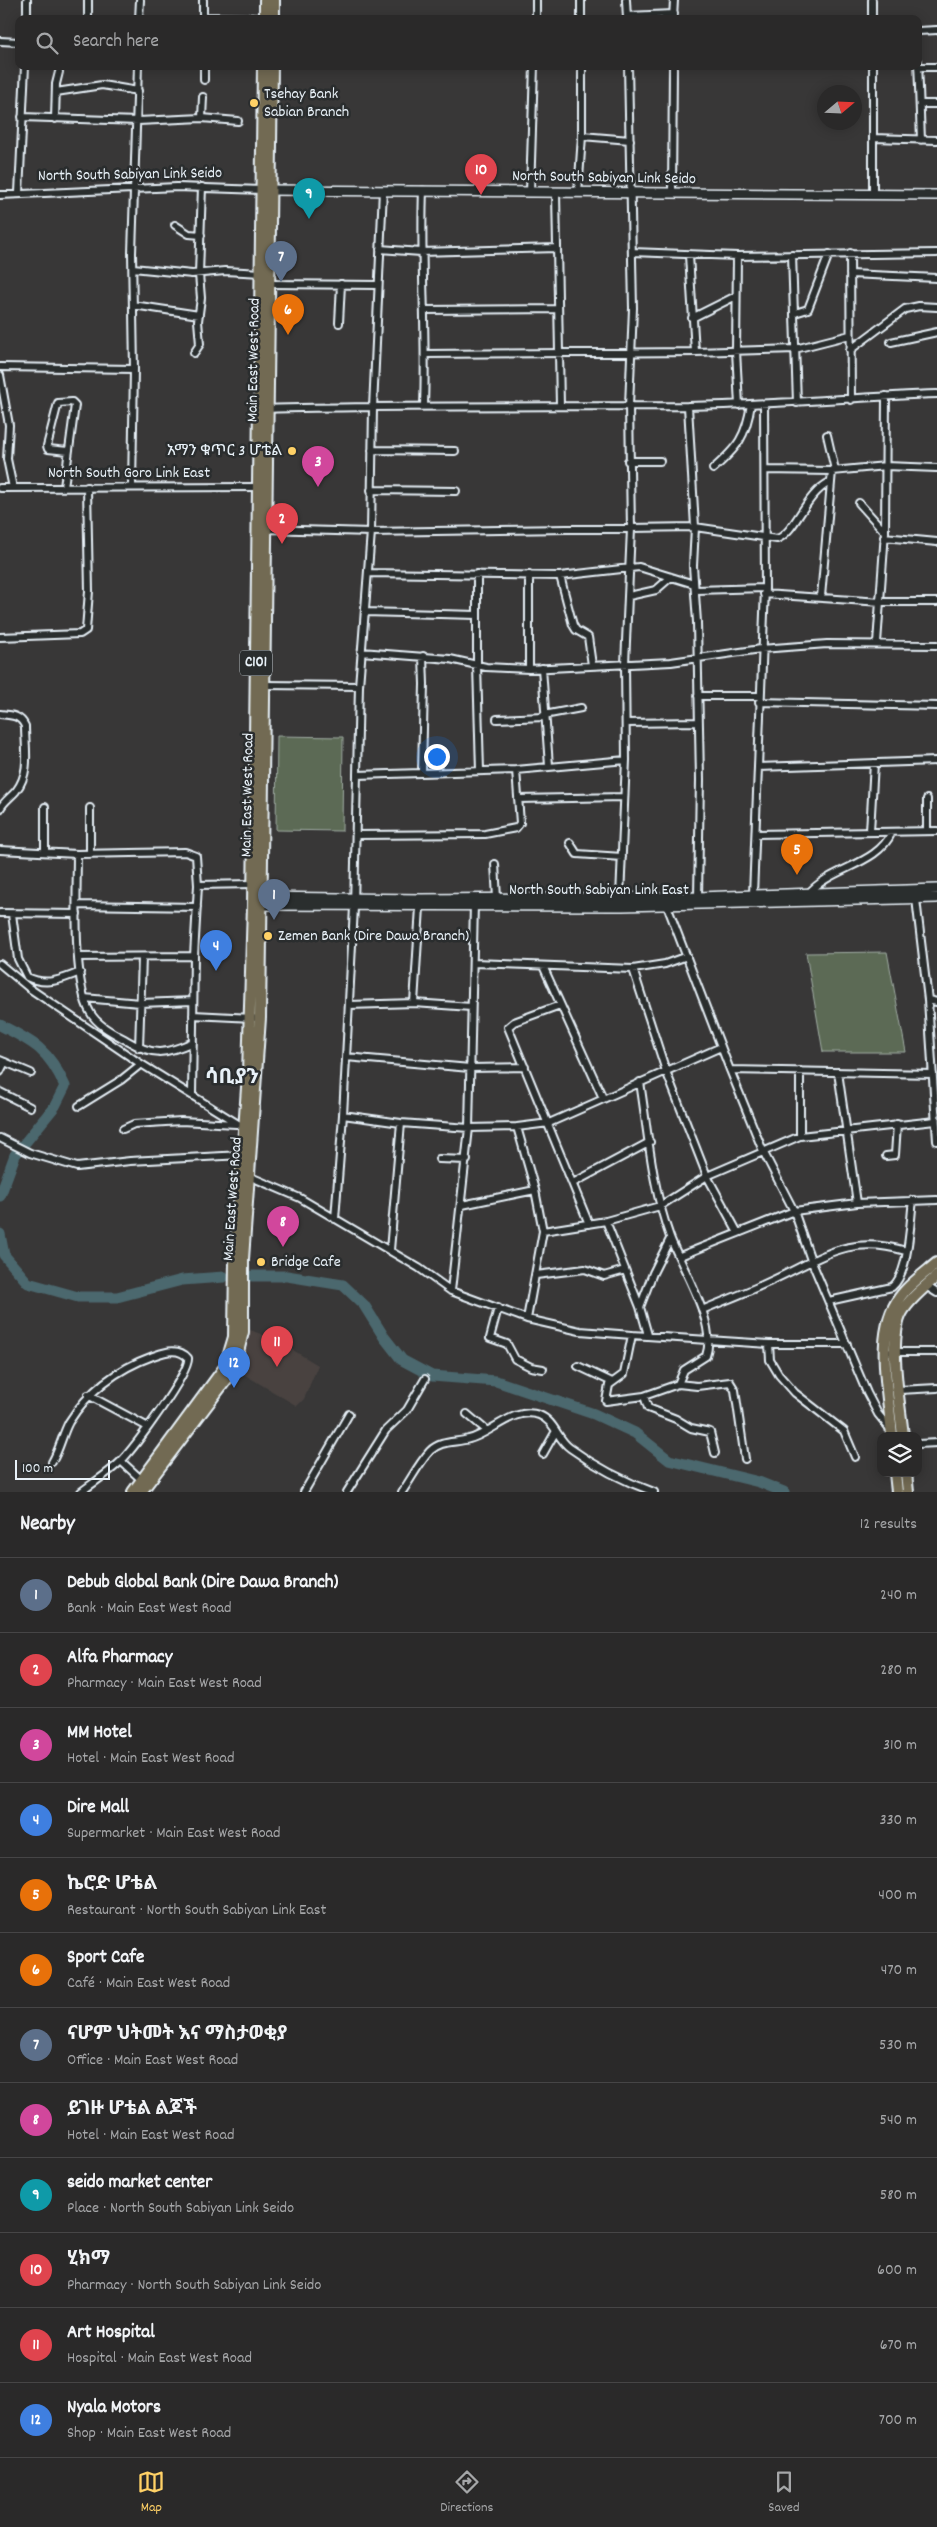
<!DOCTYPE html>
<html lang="en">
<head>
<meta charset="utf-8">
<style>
	:root { --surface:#2a2929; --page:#363535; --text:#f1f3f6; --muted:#a5a6a8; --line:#464546; --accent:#ffd166 }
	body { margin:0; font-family:Dekko,"Noto Sans Ethiopic",sans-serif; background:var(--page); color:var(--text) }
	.controls { position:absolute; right:15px; bottom:15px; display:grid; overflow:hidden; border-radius:10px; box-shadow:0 2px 12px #0003 }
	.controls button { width:45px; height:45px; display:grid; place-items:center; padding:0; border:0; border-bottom:1px solid var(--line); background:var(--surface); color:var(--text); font:25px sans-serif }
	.compass { position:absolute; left:817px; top:85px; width:45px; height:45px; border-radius:50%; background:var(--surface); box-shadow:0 2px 12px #0003; rotate:71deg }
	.scale { position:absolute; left:15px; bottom:12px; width:95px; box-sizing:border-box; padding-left:5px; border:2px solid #e8f1f8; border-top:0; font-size:14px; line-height:18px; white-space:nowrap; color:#e8f1f8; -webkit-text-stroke:4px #2a2d2e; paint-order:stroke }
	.you { position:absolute; left:436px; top:756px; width:18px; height:18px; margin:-12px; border:4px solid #fff; border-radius:50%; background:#1a73e8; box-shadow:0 0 0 8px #1a73e833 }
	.badge { display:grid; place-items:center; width:32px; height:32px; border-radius:50%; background:var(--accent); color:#fff; font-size:16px; font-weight:700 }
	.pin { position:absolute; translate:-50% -41px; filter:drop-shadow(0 1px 2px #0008) }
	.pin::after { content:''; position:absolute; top:26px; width:18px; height:15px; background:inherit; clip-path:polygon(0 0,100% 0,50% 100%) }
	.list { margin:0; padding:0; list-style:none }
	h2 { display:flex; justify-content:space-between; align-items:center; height:65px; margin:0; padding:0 20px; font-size:21px }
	h2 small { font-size:16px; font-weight:400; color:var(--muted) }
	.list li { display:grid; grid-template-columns:32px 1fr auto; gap:15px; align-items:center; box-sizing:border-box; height:75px; padding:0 20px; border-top:1px solid var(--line) }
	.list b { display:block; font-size:19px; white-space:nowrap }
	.list p { margin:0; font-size:16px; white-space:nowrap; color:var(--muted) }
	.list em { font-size:16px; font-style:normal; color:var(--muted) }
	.icon { flex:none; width:28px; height:28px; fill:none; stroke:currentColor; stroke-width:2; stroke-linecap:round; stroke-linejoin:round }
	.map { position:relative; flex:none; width:937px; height:1492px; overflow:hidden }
	.search { position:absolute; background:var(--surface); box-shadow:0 2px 12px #0003; left:15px; right:15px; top:15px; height:55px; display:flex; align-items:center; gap:12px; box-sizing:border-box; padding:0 18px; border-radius:10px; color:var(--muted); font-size:19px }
	.sheet { height:965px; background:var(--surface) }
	nav { display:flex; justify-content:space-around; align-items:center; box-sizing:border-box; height:70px; border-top:1px solid var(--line); background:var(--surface); font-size:14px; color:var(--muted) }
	nav a { display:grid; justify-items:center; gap:2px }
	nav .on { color:var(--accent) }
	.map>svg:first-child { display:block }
	.built { fill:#494341 }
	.green { fill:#5c6b54; stroke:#a2aea6 }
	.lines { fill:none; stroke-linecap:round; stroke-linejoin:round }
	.river { stroke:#4b676e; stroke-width:11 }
	.street-casing { stroke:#e8f1f8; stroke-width:10 }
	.secondary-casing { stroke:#e8f1f8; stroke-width:12 }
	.primary-casing { stroke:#e8f1f8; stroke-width:14 }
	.street { stroke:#2a2d2e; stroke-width:6 }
	.secondary { stroke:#2a2d2e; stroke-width:9 }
	.primary { stroke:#726b52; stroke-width:10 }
	.poi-dot { fill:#ffd166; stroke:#2a2d2e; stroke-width:2 }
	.labels { text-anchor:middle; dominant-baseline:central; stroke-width:5; stroke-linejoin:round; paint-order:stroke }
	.shield { fill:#2a2d2e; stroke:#afb6bb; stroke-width:1 }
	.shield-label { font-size:15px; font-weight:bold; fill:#e8f1f8 }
	.poi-label { font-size:16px; fill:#e8f1f8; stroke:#2a2d2e; text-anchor:start }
	.street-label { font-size:16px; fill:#e8f1f8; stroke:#2a2d2e }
	.district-label { font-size:21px; font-weight:bold; fill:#e8f1f8; stroke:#2a2d2e }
</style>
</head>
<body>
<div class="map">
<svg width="937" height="1492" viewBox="0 0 937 1492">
	<rect width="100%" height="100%" fill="#383737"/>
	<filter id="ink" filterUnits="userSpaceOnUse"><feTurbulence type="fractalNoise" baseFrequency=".02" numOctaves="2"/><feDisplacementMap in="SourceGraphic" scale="10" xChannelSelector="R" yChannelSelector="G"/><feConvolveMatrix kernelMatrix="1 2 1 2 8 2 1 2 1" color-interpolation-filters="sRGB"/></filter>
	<g filter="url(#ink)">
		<!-- built -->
		<path class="built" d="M245,1328L274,1339L318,1365L304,1399L297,1406L235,1369Z"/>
		<!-- green -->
		<path class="green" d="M277,736L343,737L342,831L276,830Z
			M887,952L906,1052H823L806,953Z"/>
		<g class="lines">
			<!-- river -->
			<path class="river" d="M0,1025C34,1042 49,1050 65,1086L55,1106L15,1155L0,1196
				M0,1234L4,1255L28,1283L78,1297H117L182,1280L224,1277
				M252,1276H287L343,1285L364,1305L384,1337L402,1360L432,1376L496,1381L594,1414L635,1433L669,1460L759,1482L784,1492"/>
			<defs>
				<path id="street" d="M581,0V19
					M626,0L627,19
					M872,0V19
					M627,16L674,14
					M203,17L267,18
					M27,19V0
					M88,19V0
					M139,19L140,0
					M203,19V0
					M536,19V0
					M673,19L674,0
					M918,31L937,30
					M0,41L19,42
					M918,61L921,140
					M873,66V195
					M918,67H937
					M204,80V66
					M56,92L102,85L138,91
					M920,104H937
					M22,117L138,121L202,118L238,121
					M202,118L203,97
					M55,119L56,84L59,72
					M582,136L630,140
					M874,138L937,140
					M423,190C420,262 427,333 424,405
					M19,193L25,66
					M530,193L534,66
					M556,193L560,405
					M578,193L582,136V66
					M672,194L673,66
					M0,195L177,187L262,190
					M175,225L189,234L201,235
					M380,249L421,252L557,248
					M632,252L737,256L937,253
					M850,253L851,400
					M689,255L695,352
					M792,255L797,403
					M737,256L736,351L739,405
					M133,268L192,274L225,271L262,273
					M850,274L937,278
					M270,284L378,285
					M133,305L199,315
					M424,310L558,309
					M795,313L808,309L829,254
					M692,318L736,296
					M339,323L341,284
					M891,342L937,332
					M850,350L905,309L919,306L937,307
					M194,353L200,344L198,321L201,298L199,274L202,187
					M426,354L695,352L795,349L850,335
					M0,367L134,369
					M0,375L9,425L7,459L13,488
					M688,406L695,527L693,566L697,622L700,780L698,897
					M266,409C407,405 548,407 688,406C772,405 854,397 937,394
					M827,435L835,470
					M372,450L455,451
					M628,461H660
					M713,469C738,447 746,437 751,404
					M765,470L832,471L886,466L937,468
					M132,486L134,369L132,253L138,66
					M64,487L75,405L72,402L58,403L47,446L48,449L68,451
					M0,488L261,487
					M371,490L456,491
					M859,503L885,532
					M264,529L371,532L695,527L777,539C796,532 804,495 830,482
					M884,537L937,542
					M369,573L560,576L639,567L694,584
					M477,574V665L480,771
					M529,575V669
					M560,576L573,625L576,630L588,637L592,665
					M696,590L765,588
					M764,594L881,602H937
					M629,596L656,590L671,577
					M821,597L832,471
					M365,612L477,615
					M0,637L80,634L86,630L89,591L87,487
					M877,643L885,532L886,396
					M361,652L450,659L486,667L529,669L671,662L761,649L827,644L937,645
					M542,668L549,766
					M264,685L359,686
					M698,696H759
					M759,702L937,706
					M0,714C11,715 20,715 25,726C25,749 31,772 16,791C10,798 4,801 0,809
					M544,715L581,708
					M497,719L544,717
					M626,723L698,722
					M758,767L937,761
					M422,773L424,684L423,656
					M357,775L516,770L626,760
					M518,799L624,797
					M870,831L874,763
					M927,831V799
					M756,834L937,831
					M356,835L485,834L516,828L520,823L516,770
					M570,843L577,854L622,857
					M0,850L77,854L185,852L196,856L198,885L194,956L192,1095
					M45,852V807
					M77,854C77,892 72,981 90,1012C97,1025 113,1033 126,1040C153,1056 164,1055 193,1042
					M90,854V808
					M495,864L497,898
					M198,885L252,884
					M808,894C832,866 877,866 892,832
					M753,895L765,588L764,404
					M620,897L626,760L625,664L631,529L629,406L633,308L628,66
					M916,899L928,1000L937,1141
					M666,903L730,1070L763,1151L794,1211L811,1260L867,1393L878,1414L891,1430
					M77,905L197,907
					M0,913L77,914
					M12,914L18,959L27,977C46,986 61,980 80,972
					M78,957L194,956
					M474,963L633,969L665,964L687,956
					M0,964L29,988L138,1062L243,1127
					M543,966L603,1098
					M633,969L666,1071L707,1176L738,1233
					M84,998L140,1003L193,1001
					M928,1000L937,1002
					M414,1003L420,907
					M349,1005L414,1003L471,1007
					M560,1005L514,1022L508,1027L589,1224
					M193,1015L253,1018
					M139,1048L142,957
					M346,1057L470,1068L525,1067
					M0,1060L31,1073
					M730,1070L933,1074
					M800,1071V1136
					M0,1072L5,1062
					M838,1072L857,1203
					M640,1082C648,1133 652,1188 670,1237C681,1267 718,1323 706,1356L684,1370L678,1384
					M0,1092L30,1107
					M79,1106L121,1080L141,1064
					M343,1115L401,1123L469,1128L517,1127L549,1123L721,1047
					M517,1127L535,1190L543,1231L527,1319
					M123,1129L134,1124L181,1121L236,1124
					M0,1138L30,1153L77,1167L130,1161L242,1155
					M886,1156L895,1155L897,1124
					M439,1159L467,1160
					M246,1175L300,1198L419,1268L451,1291L527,1319L580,1331L632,1335L769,1344H847
					M573,1183L650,1142
					M462,1205L535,1190
					M335,1219L343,1115L354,907L359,686L371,532L373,408L383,190
					M606,1221L640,1307L648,1335
					M543,1231L606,1221L660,1206L707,1176L800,1136L935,1121
					M390,1250L401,1123
					M680,1256L794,1211L857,1203L937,1200
					M536,1275L585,1269L604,1276L625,1270
					M926,1286L937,1293
					M451,1291L469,1128L474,903
					M829,1301L892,1287C909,1274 910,1222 913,1200
					M640,1307L653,1273L670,1239
					M498,1308L490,1338L507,1344L515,1359L531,1367L543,1369
					M702,1310C726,1300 750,1291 773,1280C823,1257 848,1234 906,1251
					M632,1335L624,1374L609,1385L606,1401L644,1396L678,1384L697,1386L730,1382L735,1390L745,1459
					M769,1344L770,1360L779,1375L795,1393L844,1431L855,1457
					M891,1352H937
					M578,1366L612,1382
					M899,1390L937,1388
					M88,1395L148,1427
					M644,1396L648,1408L676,1419L691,1428L710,1432L715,1453
					M467,1414L486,1430
					M918,1444L937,1443
					M543,1454L556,1431
					M121,1461L144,1482
					M52,1462C60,1449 62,1435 69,1422C89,1390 117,1369 153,1356C165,1352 178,1347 188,1358C191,1371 133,1450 121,1461C109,1473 94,1482 81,1492
					M304,1492L349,1414
					M347,1492L386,1430L407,1410L425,1379
					M402,1492C411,1479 419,1463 430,1451C441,1440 455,1443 469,1439C491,1434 514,1406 539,1415C555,1421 557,1439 570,1448C596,1467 623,1481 654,1492"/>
				<path id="secondary" d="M264,190L937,195
					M256,897L422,899L698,897L937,889
					M256,905L622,906L937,898"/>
				<path id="primary" d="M265,19V0
					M274,19V0
					M892,1436C889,1393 873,1333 900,1297C909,1284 925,1273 937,1263
					M903,1436C900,1405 887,1338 902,1312C910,1298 925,1287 937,1276
					M895,1473L897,1492
					M906,1473L908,1492
					M133,1492L225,1367L234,1337L235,1260L248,1073L253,905L263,66
					M141,1492L229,1376L236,1360L243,1332V1259L260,1018L272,66"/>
			</defs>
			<!-- street casing -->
			<use href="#street" class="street-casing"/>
			<!-- secondary casing -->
			<use href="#secondary" class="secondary-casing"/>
			<!-- primary casing -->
			<use href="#primary" class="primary-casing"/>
			<!-- street -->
			<use href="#street" class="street"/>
			<!-- secondary -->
			<use href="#secondary" class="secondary"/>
			<!-- primary -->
			<use href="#primary" class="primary"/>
		</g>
	</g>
	<!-- markers -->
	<g class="poi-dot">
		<circle cx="254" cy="103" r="5"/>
		<circle cx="292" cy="451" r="5"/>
		<circle cx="268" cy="936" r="5"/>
		<circle cx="261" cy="1262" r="5"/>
	</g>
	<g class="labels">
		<!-- shield labels -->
		<rect class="shield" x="240" y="650.5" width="32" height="25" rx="4"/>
		<g class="shield-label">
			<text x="256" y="663">C101</text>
		</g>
		<!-- poi labels -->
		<g class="poi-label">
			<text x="264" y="94">Tsehay Bank<tspan x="264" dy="18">Sabian Branch</tspan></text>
			<text x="282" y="451" text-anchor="end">አማን ቁጥር 3 ሆቴል</text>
			<text x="278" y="936">Zemen Bank (Dire Dawa Branch)</text>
			<text x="271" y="1262">Bridge Cafe</text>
		</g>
		<!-- street labels -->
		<g class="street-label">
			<text transform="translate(130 175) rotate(-1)">North South Sabiyan Link Seido</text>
			<text transform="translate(604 178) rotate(1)">North South Sabiyan Link Seido</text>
			<text transform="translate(254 360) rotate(-89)">Main East West Road</text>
			<text x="129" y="473">North South Goro Link East</text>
			<text transform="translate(248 795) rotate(-89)">Main East West Road</text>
			<text x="599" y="890">North South Sabiyan Link East</text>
			<text transform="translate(233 1199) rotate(-86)">Main East West Road</text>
		</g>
		<!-- district labels -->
		<g class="district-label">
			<text x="232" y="1079">ሳቢያን</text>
		</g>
	</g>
</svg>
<div class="controls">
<button><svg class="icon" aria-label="layers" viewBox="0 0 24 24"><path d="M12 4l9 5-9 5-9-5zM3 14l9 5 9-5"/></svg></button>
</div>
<svg class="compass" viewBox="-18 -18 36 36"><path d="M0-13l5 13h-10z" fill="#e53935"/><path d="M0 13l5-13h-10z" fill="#a5a6a8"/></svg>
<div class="scale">100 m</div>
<div class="you"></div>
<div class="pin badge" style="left:274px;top:920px;background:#5c6f8a">1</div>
<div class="pin badge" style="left:282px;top:544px;background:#e0444e">2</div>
<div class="pin badge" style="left:318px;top:487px;background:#d1479c">3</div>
<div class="pin badge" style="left:216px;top:971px;background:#3f7fe0">4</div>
<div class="pin badge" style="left:797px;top:875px;background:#e8710a">5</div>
<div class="pin badge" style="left:288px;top:335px;background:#e8710a">6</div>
<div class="pin badge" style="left:281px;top:282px;background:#5c6f8a">7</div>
<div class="pin badge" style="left:283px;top:1247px;background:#d1479c">8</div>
<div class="pin badge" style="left:309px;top:219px;background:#0f9aa8">9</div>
<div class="pin badge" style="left:481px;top:195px;background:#e0444e">10</div>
<div class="pin badge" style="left:277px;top:1367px;background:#e0444e">11</div>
<div class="pin badge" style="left:234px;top:1388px;background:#3f7fe0">12</div>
<div class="search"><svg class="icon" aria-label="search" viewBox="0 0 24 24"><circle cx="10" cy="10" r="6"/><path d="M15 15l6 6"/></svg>Search here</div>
</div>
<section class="sheet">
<h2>Nearby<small>12 results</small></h2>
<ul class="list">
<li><span class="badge" style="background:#5c6f8a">1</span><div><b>Debub Global Bank (Dire Dawa Branch)</b><p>Bank · Main East West Road</p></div><em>240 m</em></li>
<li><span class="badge" style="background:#e0444e">2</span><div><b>Alfa Pharmacy</b><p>Pharmacy · Main East West Road</p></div><em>280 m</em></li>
<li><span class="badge" style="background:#d1479c">3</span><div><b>MM Hotel</b><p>Hotel · Main East West Road</p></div><em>310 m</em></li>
<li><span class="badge" style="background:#3f7fe0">4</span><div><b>Dire Mall</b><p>Supermarket · Main East West Road</p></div><em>330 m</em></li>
<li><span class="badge" style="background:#e8710a">5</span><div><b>ኬሮድ ሆቴል</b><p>Restaurant · North South Sabiyan Link East</p></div><em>400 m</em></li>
<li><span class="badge" style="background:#e8710a">6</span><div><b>Sport Cafe</b><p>Café · Main East West Road</p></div><em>470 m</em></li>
<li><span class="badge" style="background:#5c6f8a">7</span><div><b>ናሆም ህትመት እና ማስታወቂያ</b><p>Office · Main East West Road</p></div><em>530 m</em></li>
<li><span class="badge" style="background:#d1479c">8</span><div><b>ይገዙ ሆቴል ልጆች</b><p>Hotel · Main East West Road</p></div><em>540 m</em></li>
<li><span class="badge" style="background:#0f9aa8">9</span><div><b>seido market center</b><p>Place · North South Sabiyan Link Seido</p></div><em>580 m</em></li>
<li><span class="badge" style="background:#e0444e">10</span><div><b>ሂክማ</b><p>Pharmacy · North South Sabiyan Link Seido</p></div><em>600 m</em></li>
<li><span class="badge" style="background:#e0444e">11</span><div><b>Art Hospital</b><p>Hospital · Main East West Road</p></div><em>670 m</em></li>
<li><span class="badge" style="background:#3f7fe0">12</span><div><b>Nyala Motors</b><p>Shop · Main East West Road</p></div><em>700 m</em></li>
</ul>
</section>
<nav>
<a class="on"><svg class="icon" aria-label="map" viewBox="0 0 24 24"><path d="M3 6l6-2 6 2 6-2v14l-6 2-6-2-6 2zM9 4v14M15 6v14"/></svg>Map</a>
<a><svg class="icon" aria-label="directions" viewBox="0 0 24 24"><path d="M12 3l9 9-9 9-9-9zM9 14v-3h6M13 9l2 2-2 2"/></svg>Directions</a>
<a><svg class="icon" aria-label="saved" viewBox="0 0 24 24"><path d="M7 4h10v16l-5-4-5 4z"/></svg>Saved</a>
</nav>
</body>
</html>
